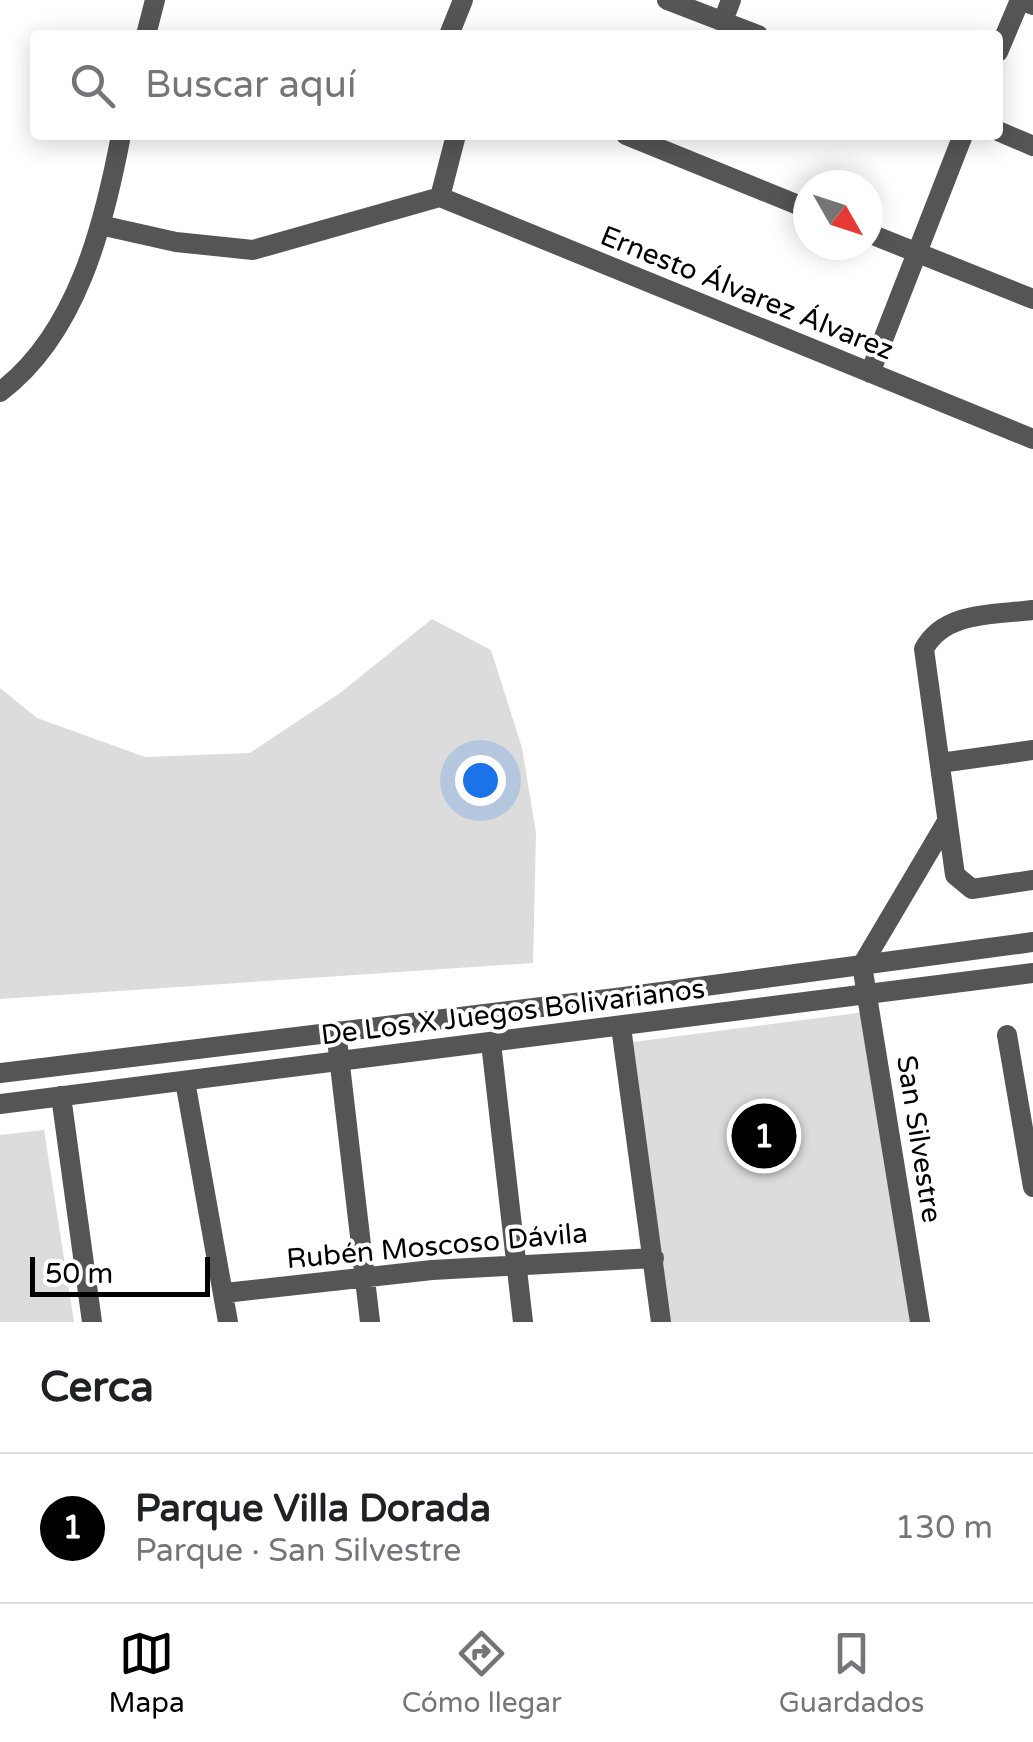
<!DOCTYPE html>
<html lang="es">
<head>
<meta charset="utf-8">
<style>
	:root { --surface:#fff; --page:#f6f6f6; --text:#202124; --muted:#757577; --line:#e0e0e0; --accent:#000 }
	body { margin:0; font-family:"Varela Round",sans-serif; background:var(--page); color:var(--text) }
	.compass { position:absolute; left:793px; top:170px; width:90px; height:90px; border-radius:50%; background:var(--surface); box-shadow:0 5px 25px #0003; rotate:129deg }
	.scale { position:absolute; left:30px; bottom:25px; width:180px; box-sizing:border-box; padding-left:10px; border:5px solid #000; border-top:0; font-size:28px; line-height:35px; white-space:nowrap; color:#000; -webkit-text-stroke:8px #fff; paint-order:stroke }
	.you { position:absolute; left:480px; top:780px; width:35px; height:35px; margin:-25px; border:8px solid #fff; border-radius:50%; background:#1a73e8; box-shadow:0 0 0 15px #1a73e833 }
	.badge { display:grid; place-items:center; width:65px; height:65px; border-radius:50%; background:var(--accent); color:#fff; font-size:32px; font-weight:700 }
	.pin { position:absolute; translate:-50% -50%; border:5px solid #fff; box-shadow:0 2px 10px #0006 }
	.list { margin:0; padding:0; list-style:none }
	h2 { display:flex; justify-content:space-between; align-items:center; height:130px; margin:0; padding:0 40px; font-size:42px }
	h2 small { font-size:32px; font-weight:400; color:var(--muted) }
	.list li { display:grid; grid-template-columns:65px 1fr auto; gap:30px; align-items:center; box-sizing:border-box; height:150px; padding:0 40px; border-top:2px solid var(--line) }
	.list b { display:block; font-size:38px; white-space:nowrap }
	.list p { margin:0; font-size:32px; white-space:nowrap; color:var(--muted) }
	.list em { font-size:32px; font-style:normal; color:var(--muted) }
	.icon { flex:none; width:55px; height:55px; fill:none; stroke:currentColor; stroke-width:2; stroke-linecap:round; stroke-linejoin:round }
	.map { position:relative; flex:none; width:1033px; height:1322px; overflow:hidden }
	.search { position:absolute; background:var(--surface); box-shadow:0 5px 25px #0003; left:30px; right:30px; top:30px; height:110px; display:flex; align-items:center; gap:25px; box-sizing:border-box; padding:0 35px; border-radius:10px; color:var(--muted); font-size:38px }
	.sheet { height:280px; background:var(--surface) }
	nav { display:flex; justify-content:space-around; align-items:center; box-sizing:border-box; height:140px; border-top:2px solid var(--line); background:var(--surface); font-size:28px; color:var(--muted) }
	nav a { display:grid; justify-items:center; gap:5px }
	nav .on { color:var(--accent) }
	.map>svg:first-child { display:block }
	.green { fill:#dcdcdc }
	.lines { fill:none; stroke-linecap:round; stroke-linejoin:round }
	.minor { stroke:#555; stroke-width:20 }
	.tertiary { stroke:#555; stroke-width:20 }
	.labels { text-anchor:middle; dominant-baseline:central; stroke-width:8; stroke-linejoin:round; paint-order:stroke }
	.street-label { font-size:28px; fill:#000; stroke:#fff }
</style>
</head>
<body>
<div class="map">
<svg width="1033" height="1322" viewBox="0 0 1033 1322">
	<rect width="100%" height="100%" fill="#fff"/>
	<!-- green -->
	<path class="green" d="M432,619L491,650L522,748L536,833L533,963L0,999V688L37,718L145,757L250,753L340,693Z
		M865,1012L910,1322H670L633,1042Z
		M44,1130L74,1322H0V1135Z"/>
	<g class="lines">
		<!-- minor -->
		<path class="minor" d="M667,0L758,35
			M723,21L731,0
			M146,35L155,0
			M449,35L463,0
			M998,52L1020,0L1033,5
			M998,131L1033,146
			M626,135L808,209
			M440,197L1033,439
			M440,197L456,135
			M100,225L176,242L253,250L440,197
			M868,233L1033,299
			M870,373L963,135
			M0,392C77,334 104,225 121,135
			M1033,610C994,615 944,611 924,649L955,875L972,889L1033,880
			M940,763L1033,750
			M621,1027L661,1322
			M336,1031L370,1322
			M1007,1035L1033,1187
			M491,1043L523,1322
			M185,1081L228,1322
			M61,1096L92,1322
			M225,1293L432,1270L654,1258
			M920,1322L862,965L946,823"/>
		<!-- tertiary -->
		<path class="tertiary" d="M0,1073L624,997L1033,942
			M0,1104L1033,973"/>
	</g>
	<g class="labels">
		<!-- street labels -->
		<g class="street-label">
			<text transform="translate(747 293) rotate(22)">Ernesto Álvarez Álvarez</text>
			<text transform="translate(513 1012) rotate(-7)">De Los X Juegos Bolivarianos</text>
			<text transform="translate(919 1139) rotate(81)">San Silvestre</text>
			<text transform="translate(437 1246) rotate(-5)">Rubén Moscoso Dávila</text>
		</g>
	</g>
</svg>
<svg class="compass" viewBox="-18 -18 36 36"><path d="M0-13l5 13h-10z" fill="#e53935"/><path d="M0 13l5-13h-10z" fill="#757577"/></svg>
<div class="scale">50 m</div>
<div class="you"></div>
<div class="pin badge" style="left:764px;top:1136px">1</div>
<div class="search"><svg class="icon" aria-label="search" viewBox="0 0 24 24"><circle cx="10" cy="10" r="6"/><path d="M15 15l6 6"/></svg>Buscar aquí</div>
</div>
<section class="sheet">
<h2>Cerca<small></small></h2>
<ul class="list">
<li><span class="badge">1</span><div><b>Parque Villa Dorada</b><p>Parque · San Silvestre</p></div><em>130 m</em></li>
</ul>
</section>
<nav>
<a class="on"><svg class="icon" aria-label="map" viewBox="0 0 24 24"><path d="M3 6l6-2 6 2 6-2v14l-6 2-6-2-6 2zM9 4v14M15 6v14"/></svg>Mapa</a>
<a><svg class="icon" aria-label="directions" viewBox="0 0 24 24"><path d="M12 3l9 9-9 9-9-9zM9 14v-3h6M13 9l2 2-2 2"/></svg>Cómo llegar</a>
<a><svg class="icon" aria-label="saved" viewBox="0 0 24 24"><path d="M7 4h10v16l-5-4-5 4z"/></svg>Guardados</a>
</nav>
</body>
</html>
